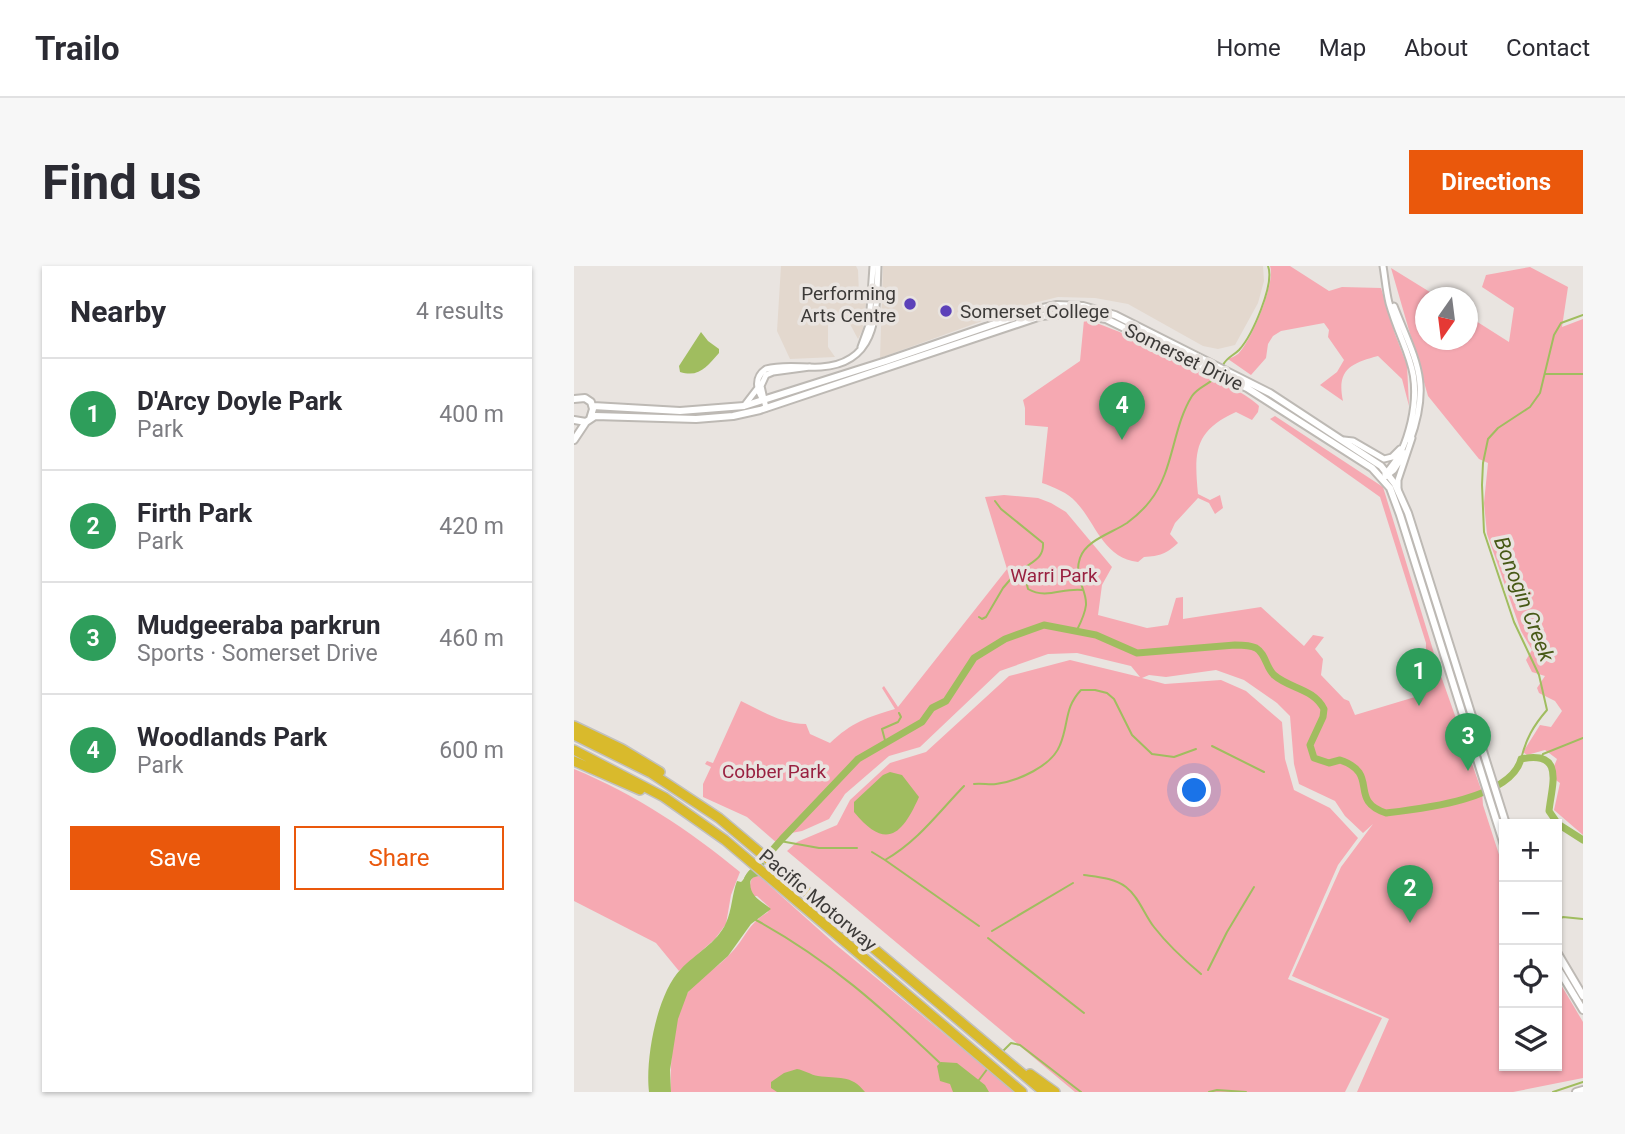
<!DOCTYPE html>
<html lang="en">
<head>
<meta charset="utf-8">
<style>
	:root { --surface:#fff; --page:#f7f7f7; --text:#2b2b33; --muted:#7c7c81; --line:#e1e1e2; --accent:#ea580c }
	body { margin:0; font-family:Roboto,sans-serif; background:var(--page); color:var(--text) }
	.controls { position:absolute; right:21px; bottom:21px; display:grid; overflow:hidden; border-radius:0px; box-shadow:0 2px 5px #0004 }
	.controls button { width:63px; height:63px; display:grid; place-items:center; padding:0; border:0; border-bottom:2px solid var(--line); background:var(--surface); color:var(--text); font:35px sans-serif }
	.compass { position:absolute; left:841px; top:21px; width:63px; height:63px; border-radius:50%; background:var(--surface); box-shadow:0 2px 5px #0004; rotate:194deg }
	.you { position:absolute; left:621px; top:525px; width:24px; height:24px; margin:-18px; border:5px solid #fff; border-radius:50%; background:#1a73e8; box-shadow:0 0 0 10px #1a73e833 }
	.badge { display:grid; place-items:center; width:46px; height:46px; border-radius:50%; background:var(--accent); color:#fff; font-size:23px; font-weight:700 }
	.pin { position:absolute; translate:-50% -58px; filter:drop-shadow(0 2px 4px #0008) }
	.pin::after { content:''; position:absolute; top:37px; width:24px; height:21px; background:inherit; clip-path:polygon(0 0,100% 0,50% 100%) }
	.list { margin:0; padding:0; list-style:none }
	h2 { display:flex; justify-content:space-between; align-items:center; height:91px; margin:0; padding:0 28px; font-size:30px }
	h2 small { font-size:23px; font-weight:400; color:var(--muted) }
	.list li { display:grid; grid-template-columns:46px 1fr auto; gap:21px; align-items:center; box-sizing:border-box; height:112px; padding:0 28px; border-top:2px solid var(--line) }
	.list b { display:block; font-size:26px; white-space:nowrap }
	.list p { margin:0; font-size:23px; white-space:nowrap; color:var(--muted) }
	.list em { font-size:23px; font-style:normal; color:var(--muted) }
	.actions { display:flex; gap:14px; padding:21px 28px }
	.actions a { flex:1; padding:16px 0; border:2px solid var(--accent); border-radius:0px; text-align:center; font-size:24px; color:var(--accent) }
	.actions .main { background:var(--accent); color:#fff }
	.icon { flex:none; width:38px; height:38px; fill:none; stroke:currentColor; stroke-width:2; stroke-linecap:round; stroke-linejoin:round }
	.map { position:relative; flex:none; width:1009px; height:826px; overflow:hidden; border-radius:0px }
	header { display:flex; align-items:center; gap:42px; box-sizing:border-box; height:98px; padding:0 35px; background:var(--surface); border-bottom:2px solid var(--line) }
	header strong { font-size:33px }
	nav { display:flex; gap:38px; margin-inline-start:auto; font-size:24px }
	.intro { display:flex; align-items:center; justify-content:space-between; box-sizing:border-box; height:168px; padding:0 42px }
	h1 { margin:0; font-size:49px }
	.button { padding:18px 32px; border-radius:0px; background:var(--accent); color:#fff; font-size:24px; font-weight:700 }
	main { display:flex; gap:42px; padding:0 42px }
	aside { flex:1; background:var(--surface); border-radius:0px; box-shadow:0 2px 5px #0004 }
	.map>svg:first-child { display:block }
	.built { fill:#e3d8ce }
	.green { fill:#f6a9b2 }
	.water { fill:#a0bd5f }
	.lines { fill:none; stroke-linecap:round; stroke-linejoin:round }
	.stream { stroke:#a0bd5f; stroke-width:2 }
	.river { stroke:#a0bd5f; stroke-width:7 }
	.tertiary-casing { stroke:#bdb9b4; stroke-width:9 }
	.secondary-casing { stroke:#bdb9b4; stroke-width:10 }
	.motorway-casing { stroke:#c1c0bf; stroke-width:12 }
	.tertiary { stroke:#fff; stroke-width:5 }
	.secondary { stroke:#fff; stroke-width:6 }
	.motorway { stroke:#d9ba2c; stroke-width:9 }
	.poi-dot { fill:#5c41b9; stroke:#e9e4e0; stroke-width:2.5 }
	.labels { text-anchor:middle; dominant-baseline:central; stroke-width:7; stroke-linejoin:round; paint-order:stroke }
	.poi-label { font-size:19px; fill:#3c3a38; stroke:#e9e4e0; text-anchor:end }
	.street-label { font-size:19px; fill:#3c3a38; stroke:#e9e4e0 }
	.park-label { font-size:19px; fill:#992140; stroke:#e9e4e0 }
	.water-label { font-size:21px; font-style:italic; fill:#475916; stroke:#e9e4e0 }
</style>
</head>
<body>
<header>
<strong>Trailo</strong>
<nav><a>Home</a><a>Map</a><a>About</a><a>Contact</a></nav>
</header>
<div class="intro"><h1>Find us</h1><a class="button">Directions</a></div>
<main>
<aside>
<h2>Nearby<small>4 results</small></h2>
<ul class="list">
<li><span class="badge" style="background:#2e9e5b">1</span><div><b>D'Arcy Doyle Park</b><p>Park</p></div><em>400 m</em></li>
<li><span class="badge" style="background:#2e9e5b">2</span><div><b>Firth Park</b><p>Park</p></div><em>420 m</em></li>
<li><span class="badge" style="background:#2e9e5b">3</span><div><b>Mudgeeraba parkrun</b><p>Sports · Somerset Drive</p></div><em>460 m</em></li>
<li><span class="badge" style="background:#2e9e5b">4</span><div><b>Woodlands Park</b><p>Park</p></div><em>600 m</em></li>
</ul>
<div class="actions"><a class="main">Save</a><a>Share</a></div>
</aside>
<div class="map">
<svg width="1009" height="826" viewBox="0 0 1009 826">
	<rect width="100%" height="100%" fill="#e9e4e0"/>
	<!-- built -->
	<path class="built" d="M207,0H282L284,4L285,28L292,36L289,63L284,73L270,47L254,51V81L261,91L216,93L203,65Z
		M309,0H689L690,15L684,37L661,79L644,83L629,80L554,38L521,32L484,31L452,39L306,92Z"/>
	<!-- green -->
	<path class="green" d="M696,0H716L755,25L768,21L807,22L821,68L833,99L835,140L828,113L804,90C778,97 762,103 769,135L746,119L763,106L770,94L754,71L755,64L750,57L707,65L699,70L694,78L692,92L677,109L654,93C657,92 661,90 664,88C677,76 702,17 696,0Z
		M956,1L994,21L988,61L1009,53V569L980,544L986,517L976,510L983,493L971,484L953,489L949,486L966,459L977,461L988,445L981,435L965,427L963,422L971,410L958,406L952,394L958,384L947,365L913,268L910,237L914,197L905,193L854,130L817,2L864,31L852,32V74H894V50L935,76L940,42L908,21L912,9Z
		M510,54C531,55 673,124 685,140L684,146L678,154L662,146C620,165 620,186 624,228L636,234L646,229L649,242L641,248L635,237L624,232L601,257L596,268L604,277C592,288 586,290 570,291L564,296C529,292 522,257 502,236C494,227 480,221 468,217L474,161L451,159V142L449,134L506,95Z
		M701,150L809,221L867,410L908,526L909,539L930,604V800H983V712L1009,756V812L939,826H783L815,753L718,710L767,601L799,558L789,567L771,550L761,535L725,518L720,498L716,450L703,437L670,414L642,404L592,411L575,409L568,412L591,418L647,414L672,425L708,456L711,493L720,524L756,542L784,572L764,599L714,713L808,752L771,826H501L213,585L223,576L263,559L276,534L316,497L352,486L435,410L496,394L566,411L557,400L503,387L474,388L426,405L346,481L315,490L271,528L255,553L228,565L212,568L204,578L173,551L129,531V518L137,501L131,498L133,495L139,497L167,435C188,445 208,458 232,458L236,468L256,477C277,457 293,451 321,443L308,422L310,420L324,441L433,303L411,231L430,229L464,232L477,237L492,246L538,301L528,319L524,349L573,362L594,359L602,332L609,331V353L687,341L730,380L739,369L750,371L741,383L749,393L747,409L770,433L775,435L781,449L851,428L852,377L806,231L696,153Z
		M0,503C61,528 115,564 166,606L157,629L152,658L141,673L105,705L82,677L0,635Z
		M185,610L261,678L441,826H97C96,797 98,743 118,721C129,709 144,701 155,689C172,673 172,659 194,646L195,641L183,630H179L175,623L178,611Z"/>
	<!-- water -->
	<path class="water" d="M127,66L134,75L145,83V87C133,100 126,112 106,106L105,100Z
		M316,506L328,509L345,531C328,569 312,585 280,546V536L309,509Z
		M177,603L185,610L177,612C173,629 186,634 197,643L177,658L154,690L114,726L104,753L96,804L97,826H75C71,793 83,727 107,703C122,687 143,677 152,657C158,644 158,628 163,615L167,616C172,612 171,607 177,603Z
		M367,796L383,797L411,819L415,826H379L376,818L366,815L363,800Z
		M223,803C230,804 237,809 244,810C264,813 277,808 291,826H203L197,822V816L210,807Z"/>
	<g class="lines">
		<!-- stream -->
		<path class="stream" d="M649,99C653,91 659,90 665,84C678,70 701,18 694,0
			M972,108H1009
			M421,235L427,243L469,277C470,292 459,295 449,303L454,323C473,334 489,321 509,324
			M405,351L408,353L412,351L429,322L441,308L448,307
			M503,364C507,356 511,348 512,339C513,322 499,313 506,292C512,274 538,267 553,257C561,251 570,243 576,235C600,205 598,162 618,130C624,121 636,118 643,110
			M312,478L308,463L324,456L327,451L325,447
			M638,480L690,506
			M967,492L969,488L1009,472
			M947,493C952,473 959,460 973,444L965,409L940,356L910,266L908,219L909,197L914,173L924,162L956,141L966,127L980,69L987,57L1009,49
			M400,518C408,517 415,519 422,518C444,515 478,500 486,479C495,458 490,442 507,424H521L533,427L540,433L558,469L578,488L600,491L622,483
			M206,575L245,582H283
			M298,586L311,594C344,575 364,547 390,520
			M311,594L405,660
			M510,609C524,611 540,612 552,621C565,631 570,648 580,661C594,679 609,693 627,708
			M182,654C255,694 307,741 367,798
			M983,655L989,651L1009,653
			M418,665L499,617
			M414,672L510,747
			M634,704L653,666L680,621
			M427,787L437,777L446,779L507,826
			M405,814L414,802
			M635,826L643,824L672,826
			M979,826L1009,816"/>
		<!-- river -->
		<path class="river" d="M174,612L208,573L284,493L348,456L358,442L372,435L400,392L431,373L470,359L522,369L563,387L661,379C668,379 676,379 682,382C692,388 692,402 700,409C716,423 739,422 750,443L749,451L736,479L740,492L755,497L766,494C807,508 773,534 812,547C846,543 937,533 947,493C991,484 978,518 975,545L984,558L1009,574"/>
		<defs>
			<path id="tertiary" d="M809,0C811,12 812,25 815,37C829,86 849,102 837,156C832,177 826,192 811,208
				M820,40C841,94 858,115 836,175
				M287,81L295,59L299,0
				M190,135C182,124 180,111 192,103C210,98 229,102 247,101C306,97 302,44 304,0
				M170,140L183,123
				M192,142L187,120L192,109L199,106L236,101
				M770,174L779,175L810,193L818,191L826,183
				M811,211L820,204L831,187
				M824,223V214L838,172"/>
			<path id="secondary" d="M0,133L11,132L17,136L19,143L16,153
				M19,140L106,145L170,140L312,95L464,43L483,39L509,40L541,49L696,127L807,200L821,218L834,247L932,558
				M0,154L12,156
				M0,174L12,156L21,150L122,153L159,150L186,144L467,50L499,47L532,53L673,122L798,202L816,222L826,249L930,579
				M983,686L1009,730
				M983,701L1009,744
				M1002,826L1009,824"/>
			<path id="motorway" d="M0,460L48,483L86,506
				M0,469L77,507L145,552L470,826
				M0,484L90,531L151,574L448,826
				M0,495L66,524
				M456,808L481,826"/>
		</defs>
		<!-- tertiary casing -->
		<use href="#tertiary" class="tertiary-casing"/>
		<!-- secondary casing -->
		<use href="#secondary" class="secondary-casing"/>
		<!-- motorway casing -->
		<use href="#motorway" class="motorway-casing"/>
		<!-- tertiary -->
		<use href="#tertiary" class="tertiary"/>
		<!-- secondary -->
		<use href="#secondary" class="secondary"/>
		<!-- motorway -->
		<use href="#motorway" class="motorway"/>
	</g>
	<!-- markers -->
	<g class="poi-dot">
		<circle cx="336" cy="38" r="7"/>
		<circle cx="372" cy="45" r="7"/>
	</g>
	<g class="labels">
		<!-- poi labels -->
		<g class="poi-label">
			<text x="322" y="27">Performing<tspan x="322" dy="22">Arts Centre</tspan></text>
			<text x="386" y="45" text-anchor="start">Somerset College</text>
		</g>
		<!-- street labels -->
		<g class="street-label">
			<text transform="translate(610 91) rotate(26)">Somerset Drive</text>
			<text transform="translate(244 634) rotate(40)">Pacific Motorway</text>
		</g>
		<!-- park labels -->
		<g class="park-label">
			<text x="480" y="309">Warri Park</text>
			<text x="200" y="505">Cobber Park</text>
		</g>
		<!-- water labels -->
		<g class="water-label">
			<text transform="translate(950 333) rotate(69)">Bonogin Creek</text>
		</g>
	</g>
</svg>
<div class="controls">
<button>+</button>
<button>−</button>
<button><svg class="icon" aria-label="locate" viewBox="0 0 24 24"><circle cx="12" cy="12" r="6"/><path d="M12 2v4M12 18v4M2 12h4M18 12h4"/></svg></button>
<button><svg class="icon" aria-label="layers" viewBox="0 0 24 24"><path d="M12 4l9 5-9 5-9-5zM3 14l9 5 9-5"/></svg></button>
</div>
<svg class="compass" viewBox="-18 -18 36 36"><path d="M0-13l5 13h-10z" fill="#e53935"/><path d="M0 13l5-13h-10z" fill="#7c7c81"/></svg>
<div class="you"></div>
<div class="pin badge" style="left:845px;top:440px;background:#2e9e5b">1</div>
<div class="pin badge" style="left:836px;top:657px;background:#2e9e5b">2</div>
<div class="pin badge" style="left:894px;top:505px;background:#2e9e5b">3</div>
<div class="pin badge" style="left:548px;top:174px;background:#2e9e5b">4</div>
</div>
</main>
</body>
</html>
